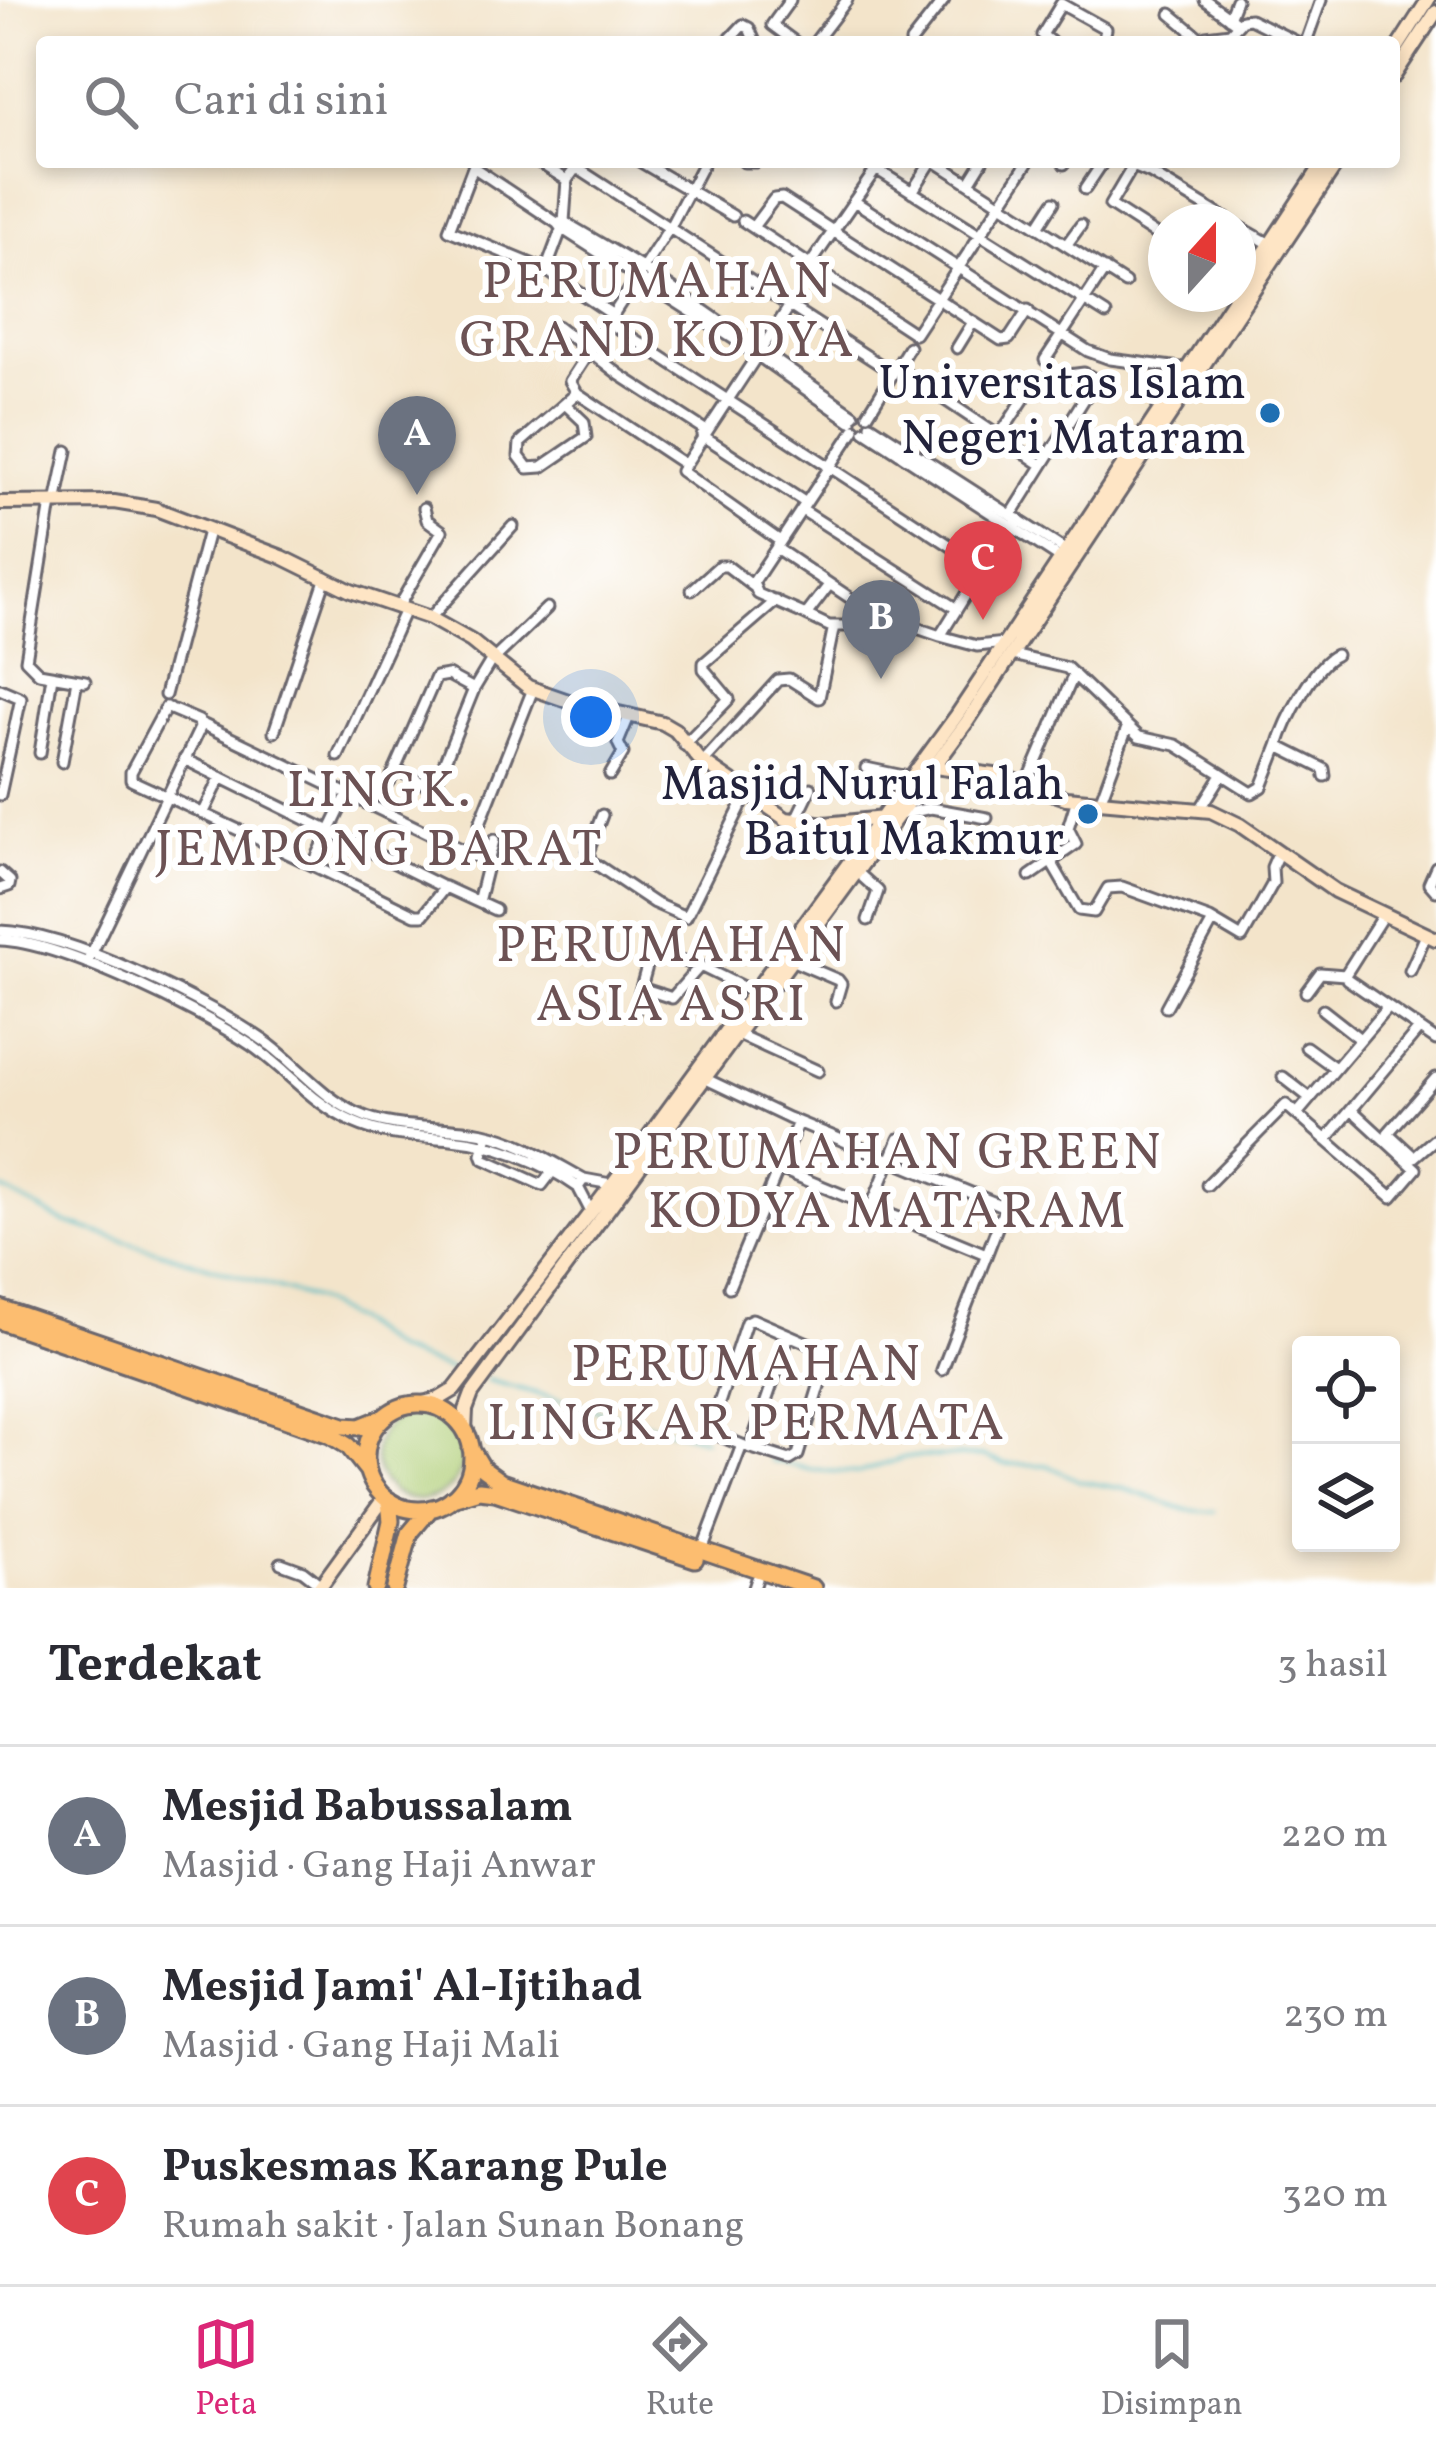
<!DOCTYPE html>
<html lang="id">
<head>
<meta charset="utf-8">
<style>
	:root { --surface:#fff; --page:#f2f2f3; --text:#2b2b33; --muted:#7c7c81; --line:#e1e1e2; --accent:#db2777 }
	body { margin:0; font-family:Vollkorn,serif; background:var(--page); color:var(--text) }
	.controls { position:absolute; right:36px; bottom:36px; display:grid; overflow:hidden; border-radius:12px; box-shadow:0 6px 18px #0003 }
	.controls button { width:108px; height:108px; display:grid; place-items:center; padding:0; border:0; border-bottom:3px solid var(--line); background:var(--surface); color:var(--text); font:60px sans-serif }
	.compass { position:absolute; left:1148px; top:204px; width:108px; height:108px; border-radius:50%; background:var(--surface); box-shadow:0 6px 18px #0003; rotate:21deg }
	.you { position:absolute; left:591px; top:717px; width:42px; height:42px; margin:-30px; border:9px solid #fff; border-radius:50%; background:#1a73e8; box-shadow:0 0 0 18px #1a73e833 }
	.badge { display:grid; place-items:center; width:78px; height:78px; border-radius:50%; background:var(--accent); color:#fff; font-size:39px; font-weight:700 }
	.pin { position:absolute; translate:-50% -99px; filter:drop-shadow(0 3px 6px #0008) }
	.pin::after { content:''; position:absolute; top:63px; width:42px; height:36px; background:inherit; clip-path:polygon(0 0,100% 0,50% 100%) }
	.list { margin:0; padding:0; list-style:none }
	h2 { display:flex; justify-content:space-between; align-items:center; height:156px; margin:0; padding:0 48px; font-size:51px }
	h2 small { font-size:39px; font-weight:400; color:var(--muted) }
	.list li { display:grid; grid-template-columns:78px 1fr auto; gap:36px; align-items:center; box-sizing:border-box; height:180px; padding:0 48px; border-top:3px solid var(--line) }
	.list b { display:block; font-size:45px; white-space:nowrap }
	.list p { margin:0; font-size:39px; white-space:nowrap; color:var(--muted) }
	.list em { font-size:39px; font-style:normal; color:var(--muted) }
	.icon { flex:none; width:66px; height:66px; fill:none; stroke:currentColor; stroke-width:2; stroke-linecap:round; stroke-linejoin:round }
	.map { position:relative; flex:none; width:1436px; height:1588px; overflow:hidden }
	.search { position:absolute; background:var(--surface); box-shadow:0 6px 18px #0003; left:36px; right:36px; top:36px; height:132px; display:flex; align-items:center; gap:30px; box-sizing:border-box; padding:0 42px; border-radius:12px; color:var(--muted); font-size:45px }
	.sheet { height:696px; background:var(--surface) }
	nav { display:flex; justify-content:space-around; align-items:center; box-sizing:border-box; height:168px; border-top:3px solid var(--line); background:var(--surface); font-size:33px; color:var(--muted) }
	nav a { display:grid; justify-items:center; gap:6px }
	nav .on { color:var(--accent) }
	.map>svg:first-child { display:block }
	.green { fill:#afcd74; stroke:#687858; stroke-width:3 }
	.lines { fill:none; stroke-linecap:round; stroke-linejoin:round }
	.stream { stroke:#4ab9c2; stroke-width:3 }
	.street-casing { stroke:#6b666d; stroke-width:15 }
	.secondary-casing { stroke:#6b666d; stroke-width:18 }
	.highway-casing { stroke:#6b666d; stroke-width:21 }
	.street { stroke:#fff; stroke-width:9 }
	.secondary { stroke:#fee5c5; stroke-width:12 }
	.highway { stroke:#fcbd6f; stroke-width:15 }
	.poi-dot { fill:#1f6fb2; stroke:#fff; stroke-width:4.5 }
	.labels { text-anchor:middle; dominant-baseline:central; stroke-width:12; stroke-linejoin:round; paint-order:stroke }
	.poi-label { font-size:48px; fill:#22223b; stroke:#fff; text-anchor:end }
	.neighbourhood-label { font-size:51px; letter-spacing:3px; fill:#6c5254; stroke:#fff }
</style>
</head>
<body>
<div class="map">
<svg width="1436" height="1588" viewBox="0 0 1436 1588">
	<rect width="100%" height="100%" fill="#fff"/>
	<filter id="ink" filterUnits="userSpaceOnUse"><feTurbulence type="fractalNoise" baseFrequency=".00833" numOctaves="2"/><feDisplacementMap in="SourceGraphic" scale="24" xChannelSelector="R" yChannelSelector="G"/><feConvolveMatrix kernelMatrix="1 2 1 2 8 2 1 2 1" color-interpolation-filters="sRGB"/></filter>
	<filter id="wash" filterUnits="userSpaceOnUse"><feTurbulence type="fractalNoise" baseFrequency=".004" numOctaves="4" result="noise"/><feDisplacementMap in="SourceGraphic" scale="48" xChannelSelector="R" yChannelSelector="G"/><feGaussianBlur stdDeviation="2.7" result="paint"/><feColorMatrix in="noise" values="0 0 0 0 0 0 0 0 0 0 0 0 0 0 0 0 0 1.4 0 .05"/><feComposite in="paint" operator="in"/></filter>
	<g filter="url(#wash)">
		<rect width="100%" height="100%" fill="#f3e4ca"/>
		<!-- green -->
		<path class="green" d="M375 1456a44 44 0 1 1 88 0a44 44 0 1 1-88 0Z"/>
		<g class="lines">
			<!-- stream -->
			<path class="stream" d="M0,1188L64,1222L314,1299L354,1321L395,1351L460,1373
				M487,1380L705,1439
				M770,1460L812,1470L858,1473L906,1457L982,1456L1005,1464L1047,1465L1080,1481L1125,1489L1187,1510L1215,1512"/>
		</g>
	</g>
	<g filter="url(#ink)">
		<g class="lines">
			<defs>
				<path id="street" d="M790,0L772,25L795,42
					M1205,0L1238,24
					M1171,14L1200,38
					M1229,18L1236,0
					M727,42L743,25L749,28L755,42
					M815,42L847,0
					M911,42L944,0
					M1051,42L1042,35L1061,4L1106,29L1103,42
					M1196,42L1206,36L1230,33L1242,20L1250,19L1297,42
					M1306,42L1321,0
					M475,162L449,230L546,270L613,315
					M538,162L567,180
					M641,162L733,216
					M744,162H756
					M936,162L1125,283
					M1063,162L1064,164
					M1157,162L1150,173L1231,222
					M473,167L557,223
					M577,168L893,373
					M876,169L1106,314
					M1150,173L1133,166L1110,205L1166,241
					M969,183L982,162
					M1085,189L1103,162
					M912,192L931,162
					M854,201L1088,351L1110,359L1188,369
					M743,221L915,334L1028,162
					M1238,226L1270,244
					M753,227L774,199L782,198L1001,340L1009,339L1028,310
					M1038,227L1054,202
					M561,228L557,223L564,222L644,269L854,415
					M561,228L734,339L851,421
					M1067,244L1081,225
					M810,265L881,162
					M546,270L564,222L567,180L580,162
					M608,322L983,567
					M557,326L620,375L705,430
					M957,348L973,322
					M1045,360L1105,269
					M896,367L1042,465
					M565,404L584,422L586,437L542,467L528,468L519,456L520,443L577,393
					M868,414L909,347
					M871,425L1068,552
					M865,431L1063,560
					M702,435L806,503
					M1000,435L1037,379L1084,373L1091,377V388L1012,514
					M684,464L577,393L570,381L670,227L704,162
					M51,503L26,660L39,673L85,681
					M56,503L67,451
					M802,510L957,609
					M780,541L681,471L789,307
					M776,548L871,612L940,636L983,567L1019,519
					M829,585L806,615L758,594L753,583L855,429
					M692,590L719,566H727L753,586
					M398,607L442,531L427,520L424,508
					M806,615L829,626H897
					M430,618L513,526
					M940,636L977,646L1005,643
					M1013,655L1067,668L1139,737L1176,745L1252,793L1262,787L1278,746L1324,769L1325,776
					M493,660L547,608
					M0,689L21,698L0,795
					M165,695L208,531
					M200,723L488,862L478,902
					M274,732L326,577
					M684,745L729,699L704,669V663L776,601
					M1278,746C1285,722 1314,664 1336,655
					M40,753L52,676
					M338,756L405,610
					M184,759L443,887
					M62,762L77,680
					M703,762L778,680L789,679L819,698L834,626
					M866,768L913,778
					M395,769L427,785L436,783L474,689L492,659
					M610,775L623,753L618,743L630,714
					M390,781L436,677L448,675L474,689
					M1026,786L1074,674
					M1101,799L1127,728
					M1201,808L1221,776
					M203,814L221,777
					M602,815L588,852L591,861L654,903L686,917L747,794
					M899,815L931,808L987,818
					M795,821L811,788
					M480,823L533,689
					M488,862L494,840
					M1051,862L1079,910L1094,912L1108,888L1122,887L1210,919L1242,938L1273,883L1272,867L1279,851
					M313,865L348,793
					M1436,867L1429,883L1436,891
					M0,872L10,881L9,886L0,889
					M857,872L878,891L868,920
					M1030,876L1076,844L1068,828L1077,799
					M0,931C70,933 212,1003 270,1045C299,1067 323,1098 357,1113C398,1132 441,1124 484,1133C521,1141 551,1161 584,1179
					M0,940C61,942 199,1010 251,1045C286,1069 314,1105 353,1122C386,1137 416,1136 451,1139C496,1143 541,1161 578,1187
					M791,960L838,980L841,984L836,1001
					M87,963L200,728L199,721L166,707L131,772V780L135,782C229,825 322,869 415,915H423L445,887L495,910
					M1410,971L1426,935
					M1347,979L1436,1040
					M641,988L672,998L700,966
					M1306,992L1320,973L1345,975L1383,915
					M1166,1007L1213,921
					M1323,1010L1360,1039
					M634,1013L649,959L657,953L700,966L753,992
					M737,1034L818,1071
					M1306,1047L1335,1068
					M1283,1077L1310,1098
					M1436,1078L1388,1133L1414,1157L1436,1138
					M706,1079L788,1118L1005,1207L942,1370
					M1297,1114L1387,1008
					M487,1139L482,1154L484,1159L542,1185L552,1172
					M1326,1140L1419,1029
					M780,1169L986,1254
					M1207,1185L1286,1105L1392,1197L1416,1169L1352,1110
					M591,1212L578,1187L584,1179L611,1184
					M863,1227L899,1139
					M729,1287L798,1122
					M742,1445L715,1434L711,1427L746,1322L752,1319L789,1335L750,1448
					M702,1550L742,1445L790,1460L798,1455L828,1357L826,1351L789,1335
					M281,1563L303,1571L321,1585
					M754,1588L757,1579"/>
				<path id="secondary" d="M1394,53L1428,0
					M1394,76L1436,12
					M1238,293L1324,162
					M0,503L114,502L156,509L282,557L351,591L430,618L471,641L528,687L574,703L663,723L675,730L700,760L786,819L825,824L884,818
					M934,767L1002,776L1066,798L1211,811L1240,825L1335,891L1436,939
					M419,1404L439,1399L454,1390L637,1152L957,715L1237,294
					M465,1431L466,1410L472,1394L967,722L1338,162
					M319,1588L385,1497"/>
				<path id="highway" d="M0,1308L344,1426L360,1427L382,1418
					M0,1321L330,1435L348,1446L367,1470
					M366 1457a53 53 0 1 1 106 0a53 53 0 1 1-106 0Z
					M471,1449L483,1469L501,1482L813,1588
					M452,1498L479,1490L495,1492L695,1559
					M376,1588L391,1521L389,1500
					M395,1588L410,1533L431,1508"/>
			</defs>
			<!-- street casing -->
			<use href="#street" class="street-casing"/>
			<!-- secondary casing -->
			<use href="#secondary" class="secondary-casing"/>
			<!-- highway casing -->
			<use href="#highway" class="highway-casing"/>
			<!-- street -->
			<use href="#street" class="street"/>
			<!-- secondary -->
			<use href="#secondary" class="secondary"/>
			<!-- highway -->
			<use href="#highway" class="highway"/>
		</g>
	</g>
	<!-- markers -->
	<g class="poi-dot">
		<circle cx="1270" cy="413" r="12"/>
		<circle cx="1088" cy="814" r="12"/>
	</g>
	<g class="labels">
		<!-- poi labels -->
		<g class="poi-label">
			<text x="1246" y="385">Universitas Islam<tspan x="1246" dy="55">Negeri Mataram</tspan></text>
			<text x="1064" y="786">Masjid Nurul Falah<tspan x="1064" dy="55">Baitul Makmur</tspan></text>
		</g>
		<!-- neighbourhood labels -->
		<g class="neighbourhood-label">
			<text x="658" y="283">PERUMAHAN<tspan x="658" dy="59">GRAND KODYA</tspan></text>
			<text x="380" y="792">LINGK.<tspan x="380" dy="59">JEMPONG BARAT</tspan></text>
			<text x="672" y="947">PERUMAHAN<tspan x="672" dy="59">ASIA ASRI</tspan></text>
			<text x="888" y="1154">PERUMAHAN GREEN<tspan x="888" dy="59">KODYA MATARAM</tspan></text>
			<text x="747" y="1366">PERUMAHAN<tspan x="747" dy="59">LINGKAR PERMATA</tspan></text>
		</g>
	</g>
</svg>
<div class="controls">
<button><svg class="icon" aria-label="locate" viewBox="0 0 24 24"><circle cx="12" cy="12" r="6"/><path d="M12 2v4M12 18v4M2 12h4M18 12h4"/></svg></button>
<button><svg class="icon" aria-label="layers" viewBox="0 0 24 24"><path d="M12 4l9 5-9 5-9-5zM3 14l9 5 9-5"/></svg></button>
</div>
<svg class="compass" viewBox="-18 -18 36 36"><path d="M0-13l5 13h-10z" fill="#e53935"/><path d="M0 13l5-13h-10z" fill="#7c7c81"/></svg>
<div class="you"></div>
<div class="pin badge" style="left:417px;top:495px;background:#6b7280">A</div>
<div class="pin badge" style="left:881px;top:679px;background:#6b7280">B</div>
<div class="pin badge" style="left:983px;top:620px;background:#e0444e">C</div>
<div class="search"><svg class="icon" aria-label="search" viewBox="0 0 24 24"><circle cx="10" cy="10" r="6"/><path d="M15 15l6 6"/></svg>Cari di sini</div>
</div>
<section class="sheet">
<h2>Terdekat<small>3 hasil</small></h2>
<ul class="list">
<li><span class="badge" style="background:#6b7280">A</span><div><b>Mesjid Babussalam</b><p>Masjid · Gang Haji Anwar</p></div><em>220 m</em></li>
<li><span class="badge" style="background:#6b7280">B</span><div><b>Mesjid Jami' Al-Ijtihad</b><p>Masjid · Gang Haji Mali</p></div><em>230 m</em></li>
<li><span class="badge" style="background:#e0444e">C</span><div><b>Puskesmas Karang Pule</b><p>Rumah sakit · Jalan Sunan Bonang</p></div><em>320 m</em></li>
</ul>
</section>
<nav>
<a class="on"><svg class="icon" aria-label="map" viewBox="0 0 24 24"><path d="M3 6l6-2 6 2 6-2v14l-6 2-6-2-6 2zM9 4v14M15 6v14"/></svg>Peta</a>
<a><svg class="icon" aria-label="directions" viewBox="0 0 24 24"><path d="M12 3l9 9-9 9-9-9zM9 14v-3h6M13 9l2 2-2 2"/></svg>Rute</a>
<a><svg class="icon" aria-label="saved" viewBox="0 0 24 24"><path d="M7 4h10v16l-5-4-5 4z"/></svg>Disimpan</a>
</nav>
</body>
</html>
